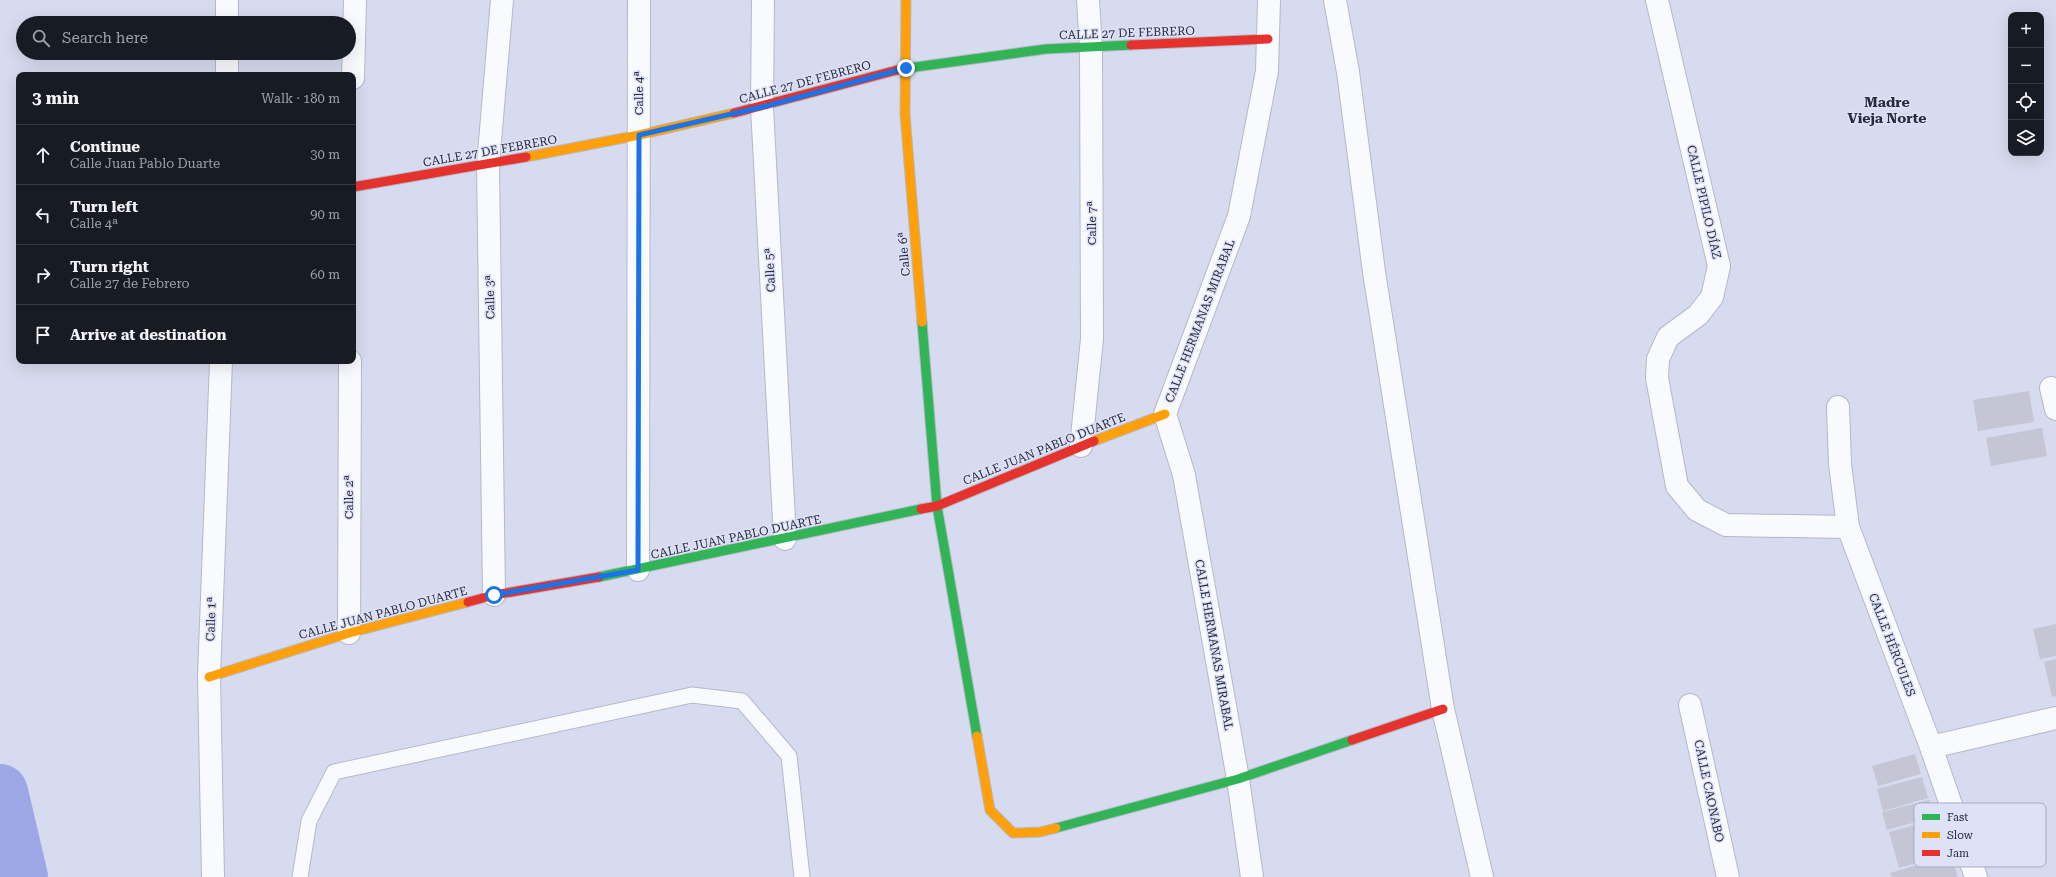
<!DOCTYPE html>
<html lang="en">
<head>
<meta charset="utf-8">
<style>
	:root { --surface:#171b24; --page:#20242c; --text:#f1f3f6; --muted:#9ea1a6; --line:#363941 }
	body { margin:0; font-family:"Roboto Serif",serif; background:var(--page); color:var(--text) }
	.controls { position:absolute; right:12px; top:12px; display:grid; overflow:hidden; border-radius:8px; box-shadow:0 4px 16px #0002 }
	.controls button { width:36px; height:36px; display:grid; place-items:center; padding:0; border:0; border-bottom:1px solid var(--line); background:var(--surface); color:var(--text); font:20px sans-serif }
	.stop { position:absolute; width:12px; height:12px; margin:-9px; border:3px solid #1a73e8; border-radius:50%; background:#fff }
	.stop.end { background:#1a73e8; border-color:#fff; box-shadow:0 1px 4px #0008 }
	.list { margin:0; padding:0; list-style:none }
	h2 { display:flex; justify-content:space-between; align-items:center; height:52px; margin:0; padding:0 16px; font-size:17px }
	h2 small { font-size:13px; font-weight:400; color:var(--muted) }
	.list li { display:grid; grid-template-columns:26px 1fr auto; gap:12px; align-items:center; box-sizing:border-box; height:60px; padding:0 16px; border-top:1px solid var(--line) }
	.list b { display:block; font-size:15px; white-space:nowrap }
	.list p { margin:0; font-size:13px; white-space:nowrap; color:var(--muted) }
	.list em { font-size:13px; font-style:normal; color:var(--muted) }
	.icon { flex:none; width:22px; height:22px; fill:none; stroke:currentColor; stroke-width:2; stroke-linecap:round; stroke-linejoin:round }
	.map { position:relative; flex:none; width:2056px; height:877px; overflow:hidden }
	.search { position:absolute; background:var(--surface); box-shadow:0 4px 16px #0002; left:16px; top:16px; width:340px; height:44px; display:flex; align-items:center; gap:10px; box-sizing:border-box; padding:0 14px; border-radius:22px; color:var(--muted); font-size:15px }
	.panel { position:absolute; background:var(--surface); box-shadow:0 4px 16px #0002; left:16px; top:72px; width:340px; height:292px; border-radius:8px }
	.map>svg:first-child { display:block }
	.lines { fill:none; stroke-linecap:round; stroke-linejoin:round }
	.river { stroke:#9ea7e5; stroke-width:56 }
	.building { fill:#c4c5d5 }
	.lane-casing { stroke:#b5b8c8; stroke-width:17 }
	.street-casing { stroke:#b5b8c8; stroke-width:24 }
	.fast-casing { stroke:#b5b8c8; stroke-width:11 }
	.slow-casing { stroke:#b5b8c8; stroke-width:11 }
	.jam-casing { stroke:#b5b8c8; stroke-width:11 }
	.lane { stroke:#f9fafd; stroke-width:15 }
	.street { stroke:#f9fafd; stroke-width:22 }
	.fast { stroke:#30b455; stroke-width:9 }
	.slow { stroke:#ff9f0a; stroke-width:9 }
	.jam { stroke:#e5322d; stroke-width:9 }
	.route { stroke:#1a73e8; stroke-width:5 }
	.labels { text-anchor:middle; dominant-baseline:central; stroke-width:3; stroke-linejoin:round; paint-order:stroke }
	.street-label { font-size:12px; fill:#282b39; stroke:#dee2f9 }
	.quarter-label { font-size:14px; font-weight:bold; fill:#282b39; stroke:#dee2f9 }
	.key { fill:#dee2f9; stroke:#a7abbf; stroke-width:1 }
	.key-label { font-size:11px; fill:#282b39 }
</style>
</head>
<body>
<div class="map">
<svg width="2056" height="877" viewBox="0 0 2056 877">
	<rect width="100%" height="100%" fill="#d7dbef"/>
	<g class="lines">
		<!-- river -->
		<path class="river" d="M0,792L20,877"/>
	</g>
	<!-- building -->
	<path class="building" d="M2029,391L2034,422L1978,431L1973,400Z
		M2042,428L2047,456L1991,466L1986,438Z
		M2056,624V656L2040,659L2033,629Z
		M2056,659V696L2052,697L2044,662Z
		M1915,754L1921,774L1878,786L1872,766Z
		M1922,777L1928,798L1883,811L1877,789Z
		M1929,800L1934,817L1887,830L1882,812Z
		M1937,819L1946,854L1899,868L1889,832Z
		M1951,855L1958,877H1892L1890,873Z"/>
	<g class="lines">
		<defs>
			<path id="lane" d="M300,877L309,821L334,772L692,695L742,701L789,756L802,877"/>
			<path id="street" d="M227,0V23
				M763,0L762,107L785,539
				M1335,0L1348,72L1374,272L1443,709L1482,877
				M1657,0L1719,266L1712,297L1698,315L1668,337L1658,359L1657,378L1677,486L1697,510L1726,525L1848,527
				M227,53V75
				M353,78L355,0
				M2051,388L2056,409
				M1838,407L1840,464L1848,527L1931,747L1976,877
				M1081,446L1092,339L1091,47L1088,0
				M638,570L639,0
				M494,595L488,165L502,0
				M349,633L350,361
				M1690,705L1728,877
				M1931,747L2056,718
				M213,877L209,677L221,361
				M1252,877L1238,779L1184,475L1165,414L1239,216L1267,71L1269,0"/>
			<path id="fast" d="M901,69L1046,49L1131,45
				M922,322L937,506L977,736
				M599,577L921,509
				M1056,828L1238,779L1352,740"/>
			<path id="slow" d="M906,0L905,114L922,322
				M526,157L639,135L734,113
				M1094,441L1165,414
				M209,677L349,633L468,602
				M977,736L990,810L1013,833L1040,832L1056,828"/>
			<path id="jam" d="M1131,45L1268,39
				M734,113L901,69
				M353,187L526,157
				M921,509L937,506L1094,441
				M468,602L494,595L599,577
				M1352,740L1443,709"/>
		</defs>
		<!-- lane casing -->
		<use href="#lane" class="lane-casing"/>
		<!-- street casing -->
		<use href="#street" class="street-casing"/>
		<!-- fast casing -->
		<use href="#fast" class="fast-casing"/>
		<!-- slow casing -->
		<use href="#slow" class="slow-casing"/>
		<!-- jam casing -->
		<use href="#jam" class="jam-casing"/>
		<!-- lane -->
		<use href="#lane" class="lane"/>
		<!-- street -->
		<use href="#street" class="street"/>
		<!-- fast -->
		<use href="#fast" class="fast"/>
		<!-- slow -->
		<use href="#slow" class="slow"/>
		<!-- jam -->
		<use href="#jam" class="jam"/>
	</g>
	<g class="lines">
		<!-- route -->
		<path class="route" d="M494,595L638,570L639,135L762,107L906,68"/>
	</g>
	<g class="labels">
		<!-- street labels -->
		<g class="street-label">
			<text transform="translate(1127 33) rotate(-2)">CALLE 27 DE FEBRERO</text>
			<text transform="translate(805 82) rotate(-15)">CALLE 27 DE FEBRERO</text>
			<text transform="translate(639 93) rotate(-90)">Calle 4ª</text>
			<text transform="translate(490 151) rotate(-10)">CALLE 27 DE FEBRERO</text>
			<text transform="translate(1704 202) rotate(77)">CALLE PIPILO DÍAZ</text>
			<text transform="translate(1092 223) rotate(-90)">Calle 7ª</text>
			<text transform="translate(904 254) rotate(-95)">Calle 6ª</text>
			<text transform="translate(770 270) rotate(-93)">Calle 5ª</text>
			<text transform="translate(490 297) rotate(-91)">Calle 3ª</text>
			<text transform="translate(1200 321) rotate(-69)">CALLE HERMANAS MIRABAL</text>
			<text transform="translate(1044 449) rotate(-22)">CALLE JUAN PABLO DUARTE</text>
			<text transform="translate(349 497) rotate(-90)">Calle 2ª</text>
			<text transform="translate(736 537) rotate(-12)">CALLE JUAN PABLO DUARTE</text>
			<text transform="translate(383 613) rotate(-15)">CALLE JUAN PABLO DUARTE</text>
			<text transform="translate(211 619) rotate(-88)">Calle 1ª</text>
			<text transform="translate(1214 645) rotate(80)">CALLE HERMANAS MIRABAL</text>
			<text transform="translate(1892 645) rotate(69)">CALLE HÉRCULES</text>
			<text transform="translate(1709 791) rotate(78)">CALLE CAONABO</text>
		</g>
		<!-- quarter labels -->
		<g class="quarter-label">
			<text x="1887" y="102">Madre<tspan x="1887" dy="16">Vieja Norte</tspan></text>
		</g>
	</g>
	<!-- legend -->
	<rect x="1914" y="803" width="132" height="64" rx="6" class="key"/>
	<rect x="1922" y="814" width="18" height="6" fill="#30b455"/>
	<rect x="1922" y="832" width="18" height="6" fill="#ff9f0a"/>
	<rect x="1922" y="850" width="18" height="6" fill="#e5322d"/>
	<g class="key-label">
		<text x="1947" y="821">Fast</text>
		<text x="1947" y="839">Slow</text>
		<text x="1947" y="857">Jam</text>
	</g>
</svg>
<div class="controls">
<button>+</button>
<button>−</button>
<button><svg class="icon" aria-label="locate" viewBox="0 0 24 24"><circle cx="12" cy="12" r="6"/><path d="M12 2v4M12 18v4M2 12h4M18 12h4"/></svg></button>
<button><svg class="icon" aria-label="layers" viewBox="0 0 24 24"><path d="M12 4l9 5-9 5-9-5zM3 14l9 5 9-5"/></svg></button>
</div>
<div class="stop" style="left:494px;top:595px"></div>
<div class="stop end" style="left:906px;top:68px"></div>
<div class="search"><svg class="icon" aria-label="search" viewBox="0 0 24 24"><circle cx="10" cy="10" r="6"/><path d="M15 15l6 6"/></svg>Search here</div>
<section class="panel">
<h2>3 min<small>Walk · 180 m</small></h2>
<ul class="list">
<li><svg class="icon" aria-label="ahead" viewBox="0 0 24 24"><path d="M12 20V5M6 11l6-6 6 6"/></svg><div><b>Continue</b><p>Calle Juan Pablo Duarte</p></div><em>30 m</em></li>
<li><svg class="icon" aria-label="left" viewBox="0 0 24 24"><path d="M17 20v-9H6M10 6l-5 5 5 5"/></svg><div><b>Turn left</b><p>Calle 4ª</p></div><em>90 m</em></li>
<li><svg class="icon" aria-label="right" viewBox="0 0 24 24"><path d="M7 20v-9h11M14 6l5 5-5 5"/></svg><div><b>Turn right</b><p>Calle 27 de Febrero</p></div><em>60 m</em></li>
<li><svg class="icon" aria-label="arrive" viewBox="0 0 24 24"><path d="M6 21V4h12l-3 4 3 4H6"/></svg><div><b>Arrive at destination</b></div></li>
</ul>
</section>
</div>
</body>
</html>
